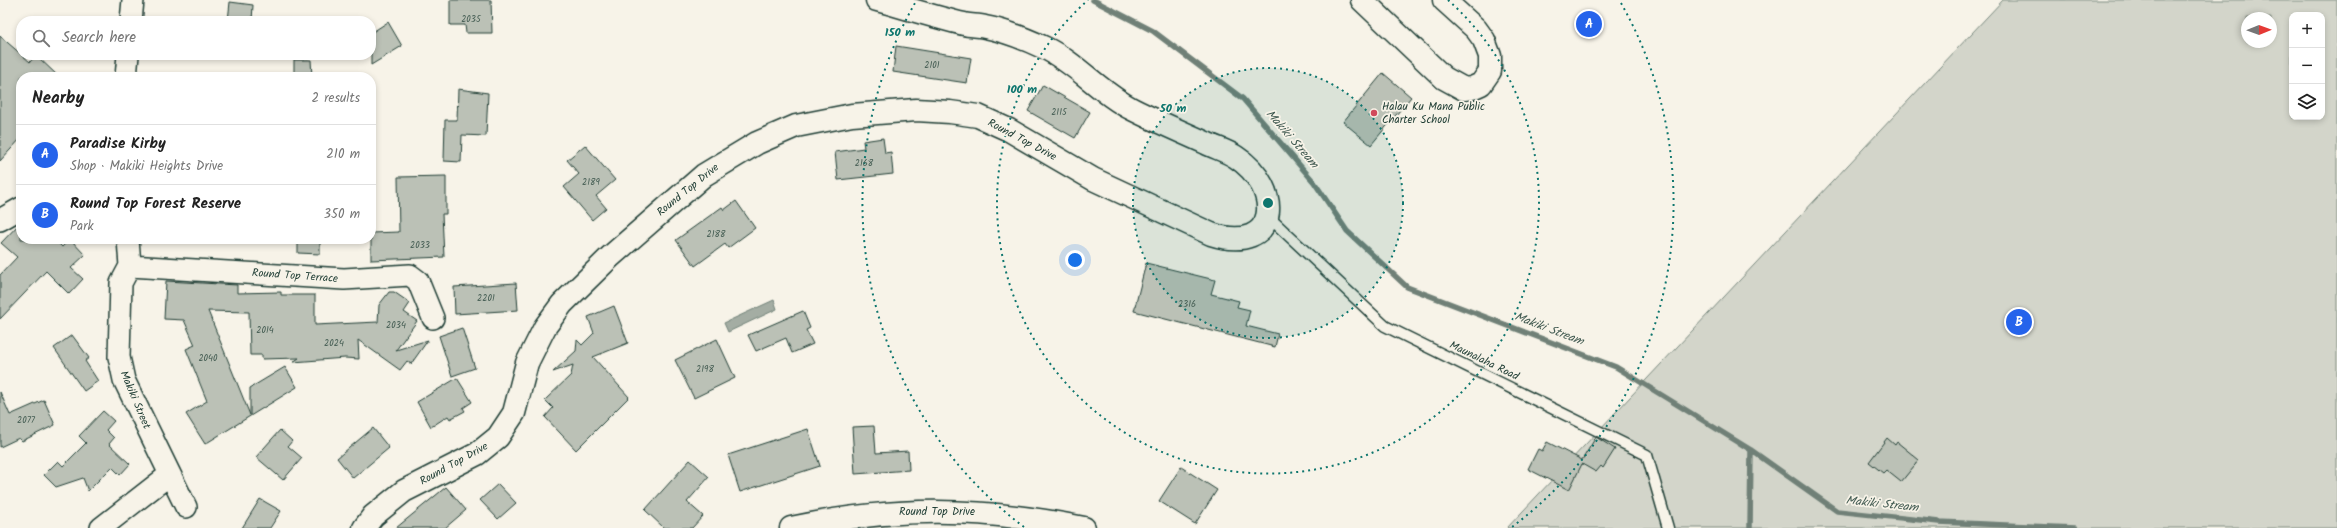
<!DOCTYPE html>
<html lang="en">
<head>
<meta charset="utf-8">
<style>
	:root { --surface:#fff; --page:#f6f6f6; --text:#222; --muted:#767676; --line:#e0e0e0; --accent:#2563eb }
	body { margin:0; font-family:Kalam,sans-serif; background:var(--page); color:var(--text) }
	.controls { position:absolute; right:12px; top:12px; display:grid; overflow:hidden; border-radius:8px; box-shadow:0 2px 6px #0003 }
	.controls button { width:36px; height:36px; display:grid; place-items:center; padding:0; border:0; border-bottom:1px solid var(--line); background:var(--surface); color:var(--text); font:20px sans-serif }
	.compass { position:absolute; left:2241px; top:12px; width:36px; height:36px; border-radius:50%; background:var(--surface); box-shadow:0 2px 6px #0003; rotate:89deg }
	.you { position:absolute; left:1075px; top:260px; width:14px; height:14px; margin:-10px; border:3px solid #fff; border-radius:50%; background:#1a73e8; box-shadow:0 0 0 6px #1a73e833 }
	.badge { display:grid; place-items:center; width:26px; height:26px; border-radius:50%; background:var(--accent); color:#fff; font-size:13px; font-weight:700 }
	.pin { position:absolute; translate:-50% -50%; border:2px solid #fff; box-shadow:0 1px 4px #0006 }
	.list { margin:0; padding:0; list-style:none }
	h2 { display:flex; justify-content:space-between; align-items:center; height:52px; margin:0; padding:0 16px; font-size:17px }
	h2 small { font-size:13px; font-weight:400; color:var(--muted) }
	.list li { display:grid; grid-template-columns:26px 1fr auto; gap:12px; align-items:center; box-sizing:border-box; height:60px; padding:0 16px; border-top:1px solid var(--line) }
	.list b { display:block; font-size:15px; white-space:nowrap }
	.list p { margin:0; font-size:13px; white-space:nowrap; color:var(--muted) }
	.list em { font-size:13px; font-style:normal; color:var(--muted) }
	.icon { flex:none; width:22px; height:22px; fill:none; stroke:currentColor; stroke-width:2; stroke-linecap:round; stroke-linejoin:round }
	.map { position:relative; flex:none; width:2337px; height:528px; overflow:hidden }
	.search { position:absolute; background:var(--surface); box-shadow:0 2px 6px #0003; left:16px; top:16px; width:360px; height:44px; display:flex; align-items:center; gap:10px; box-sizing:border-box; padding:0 14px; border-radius:16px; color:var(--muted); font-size:15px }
	.panel { position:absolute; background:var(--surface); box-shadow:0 2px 6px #0003; left:16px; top:72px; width:360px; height:172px; border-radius:16px }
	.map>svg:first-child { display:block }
	.green { fill:#d3d5ca; stroke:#79897f; fill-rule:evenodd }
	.water { fill:#a4ada3; stroke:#6f8077 }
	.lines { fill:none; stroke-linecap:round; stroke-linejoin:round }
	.stream { stroke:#6f8077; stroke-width:5.5 }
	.building { fill:#bbc1b6; stroke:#1f3d34 }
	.service-casing { stroke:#1f3d34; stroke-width:13 }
	.minor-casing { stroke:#1f3d34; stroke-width:24 }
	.tertiary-casing { stroke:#1f3d34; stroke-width:25 }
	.service { stroke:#f7f3e8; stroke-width:10 }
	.minor { stroke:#f7f3e8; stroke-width:21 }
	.tertiary { stroke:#f7f3e8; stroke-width:22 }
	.ring { fill:none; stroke:#0f766e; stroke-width:2; stroke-dasharray:2 4 }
	.poi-dot { fill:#d1495b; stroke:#f7f3e8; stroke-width:1.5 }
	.labels { text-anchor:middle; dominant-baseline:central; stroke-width:3.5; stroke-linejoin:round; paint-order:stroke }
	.number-label { font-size:9px; fill:#465e54 }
	.poi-label { font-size:11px; fill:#1f3d34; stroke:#f7f3e8; text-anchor:start }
	.street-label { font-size:11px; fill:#1f3d34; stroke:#f7f3e8 }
	.water-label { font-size:12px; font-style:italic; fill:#405950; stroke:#f7f3e8 }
	.centre { fill:#0f766e; stroke:#f7f3e8; stroke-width:2 }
	.ring-label { font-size:12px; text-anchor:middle; font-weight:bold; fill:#0f766e; stroke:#f7f3e8; stroke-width:3.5; stroke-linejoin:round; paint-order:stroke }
</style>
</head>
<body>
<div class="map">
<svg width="2337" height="528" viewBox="0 0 2337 528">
	<rect width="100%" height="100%" fill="#f7f3e8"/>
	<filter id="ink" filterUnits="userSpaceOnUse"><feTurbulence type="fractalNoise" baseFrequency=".025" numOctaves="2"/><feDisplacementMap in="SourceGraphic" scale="8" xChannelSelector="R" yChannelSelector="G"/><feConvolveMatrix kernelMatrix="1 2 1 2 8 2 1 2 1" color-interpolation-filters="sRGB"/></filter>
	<g filter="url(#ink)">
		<!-- green -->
		<path class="green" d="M2003,0H2337V528H1507ZM2292,15H2322V117H2292ZM2247,18H2271V42H2247Z"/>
		<!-- water -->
		<path class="water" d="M774,300L777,309L728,332L724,323Z"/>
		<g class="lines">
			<!-- stream -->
			<path class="stream" d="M1093,0L1153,31L1243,99L1314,182L1347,231L1407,287L1616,367L1751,450L1837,511L1939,522L2075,528
				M1750,528L1751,450"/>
		</g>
		<!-- building -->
		<path class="building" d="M450,0H491L492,33H466L465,25H450Z
			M230,2L253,5L252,21H228Z
			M388,22L402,46L371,65V33Z
			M0,36L30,62L36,55L59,77H21V138L0,161Z
			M896,46L971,58L967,83L893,72Z
			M294,60H311L312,77H294Z
			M1383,73L1411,97L1371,145L1343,122Z
			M1043,85L1090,112L1075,138L1028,111Z
			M458,89L488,93L486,136L462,135L461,162L444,161L445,120H457Z
			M883,138L885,153L891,152L893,174L838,180L835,152L864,148L863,141Z
			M585,145L615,180L596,196L606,208L592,220L564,187L579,174L567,160Z
			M446,176V214H442L444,257L371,260V233L399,232L398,177Z
			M736,201L755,228L728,248L725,244L695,266L676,240L722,207L724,210Z
			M21,222V239H54L62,247L70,239L85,255L71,268L83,279L69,294L46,271L0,319V275L17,257L1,243Z
			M298,239H320V254L298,253Z
			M1146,263L1215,280L1211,294L1239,301L1237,307L1250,310L1246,326L1278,334L1275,347L1134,311Z
			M166,281L237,285V293L281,292V295H315V325L378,322L379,305L389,292H394L410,303L404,312L417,321L396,350L428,340L411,364L407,361L400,370L358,340L359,359L345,358L293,362L299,358L262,359V355H250L249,312L208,311L250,415V388L285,367L297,387L205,444L186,414L207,401L186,349L195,345L184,320L164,319Z
			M516,283L518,310L455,314L454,287Z
			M614,306L628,343L593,357L629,397L576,450L545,417L553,408L545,400L571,375L573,365L553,372L576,351L577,340L582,345L594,333L588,317Z
			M803,311L810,328L806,330L813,344L792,353L786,338L756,351L748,335Z
			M462,328L475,368L452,376L439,336Z
			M72,335L89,358L85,361L98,381L84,391L54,348Z
			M717,339L735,378L694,398L675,360Z
			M457,378L472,402L463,408L465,411L450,419L448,416L431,427L417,402Z
			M0,392L10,415L44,400L55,425L22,441L19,438L0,447Z
			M103,411L114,421L106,430L114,438L109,444L130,464L120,475L112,467L88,491L83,478L56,487L44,475L58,461L63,466L86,443L79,436Z
			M874,426L876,453L908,451L909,470L855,474L852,427Z
			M373,428L389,448L353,478L337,458Z
			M808,429L820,466L740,492L728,455Z
			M280,430L292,441L288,446L302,458L283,480L256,457Z
			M1596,437L1615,449L1603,468L1601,466L1596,472L1582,464L1569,490L1528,469L1538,449L1542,451L1547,442L1582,460Z
			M1887,438L1895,445L1897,442L1919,460L1901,482L1886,470L1883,473L1869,462Z
			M690,460L709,477L687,502L703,516L692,528H664L645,510Z
			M1181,467L1217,490L1195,524L1159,501Z
			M498,484L516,503L498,519L480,500Z
			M446,487L466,510L445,528H396Z
			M260,499L281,511L270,528H242Z"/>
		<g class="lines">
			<defs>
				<path id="service" d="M1267,220L1274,222L1385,326L1647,455L1668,528"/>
				<path id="minor" d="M131,21L133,0
					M126,77L128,55
					M0,220L21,208
					M128,239L130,266L121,283L119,357L124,380L186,507
					M130,266L344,279L410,275L418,281L433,318
					M101,528L169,475"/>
				<path id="tertiary" d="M1362,0L1444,78L1464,89L1472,88L1481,84L1490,71V56L1484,40L1476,29L1444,0
					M364,528L373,516L404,491L477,454L498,437L514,413L527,363L545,327L562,304L610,257L704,175L757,143L796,126L852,115L916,110L950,112L978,116L1009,130L1093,179L1211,234C1280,256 1284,188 1236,157C1227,151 1216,148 1206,143C1182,132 1158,122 1134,110C1101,94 1078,64 1045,48C1026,39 1006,31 985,27C978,25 971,26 964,24C935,17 906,8 877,0
					M791,528C895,506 980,507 1084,528"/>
			</defs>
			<!-- service casing -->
			<use href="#service" class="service-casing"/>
			<!-- minor casing -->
			<use href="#minor" class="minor-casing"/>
			<!-- tertiary casing -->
			<use href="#tertiary" class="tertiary-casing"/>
			<!-- service -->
			<use href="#service" class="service"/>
			<!-- minor -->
			<use href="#minor" class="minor"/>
			<!-- tertiary -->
			<use href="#tertiary" class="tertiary"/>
		</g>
	</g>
	<!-- distance rings -->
	<circle cx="1268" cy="203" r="135" fill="#0f766e" fill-opacity=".12"/>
	<g class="ring">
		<circle cx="1268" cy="203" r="135"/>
		<path d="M1448 0A271 271 0 1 1 1088 0"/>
		<path d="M1024 527A406 406 0 0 1 915 3M1621 3A406 406 0 0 1 1512 527"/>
	</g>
	<!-- markers -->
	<circle class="poi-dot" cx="1374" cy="113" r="4"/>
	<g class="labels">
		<!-- number labels -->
		<g class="number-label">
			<text x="471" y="19">2035</text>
			<text x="932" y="65">2101</text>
			<text x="1059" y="112">2115</text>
			<text x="864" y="163">2168</text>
			<text x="591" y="182">2189</text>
			<text x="716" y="234">2188</text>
			<text x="420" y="245">2033</text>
			<text x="486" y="298">2201</text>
			<text x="1187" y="304">2316</text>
			<text x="396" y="325">2034</text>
			<text x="265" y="330">2014</text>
			<text x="334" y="343">2024</text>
			<text x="208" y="358">2040</text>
			<text x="705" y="369">2198</text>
			<text x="26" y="420">2077</text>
		</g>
		<!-- poi labels -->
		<g class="poi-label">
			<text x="1382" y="107">Halau Ku Mana Public<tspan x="1382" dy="13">Charter School</tspan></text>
		</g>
		<!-- street labels -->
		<g class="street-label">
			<text transform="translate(1022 140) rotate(28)">Round Top Drive</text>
			<text transform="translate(688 190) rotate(-39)">Round Top Drive</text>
			<text transform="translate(295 276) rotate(4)">Round Top Terrace</text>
			<text transform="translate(1484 361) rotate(26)">Maunalaha Road</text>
			<text transform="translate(135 400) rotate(67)">Makiki Street</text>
			<text transform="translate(454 464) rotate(-29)">Round Top Drive</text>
			<text x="937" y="512">Round Top Drive</text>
		</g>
		<!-- water labels -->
		<g class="water-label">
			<text transform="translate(1292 139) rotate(49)">Makiki Stream</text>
			<text transform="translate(1549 329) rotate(21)">Makiki Stream</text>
			<text transform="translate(1882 504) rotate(6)">Makiki Stream</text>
		</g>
	</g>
	<circle cx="1268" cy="203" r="6" class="centre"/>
	<g class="ring-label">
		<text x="900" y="36">150 m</text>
		<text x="1022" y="93">100 m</text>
		<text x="1173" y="112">50 m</text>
	</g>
</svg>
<div class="controls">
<button>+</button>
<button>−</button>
<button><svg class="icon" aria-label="layers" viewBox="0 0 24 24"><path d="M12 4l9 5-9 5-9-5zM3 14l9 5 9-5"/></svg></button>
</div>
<svg class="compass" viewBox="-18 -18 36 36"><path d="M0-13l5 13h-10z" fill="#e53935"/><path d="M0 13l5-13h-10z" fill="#767676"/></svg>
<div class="you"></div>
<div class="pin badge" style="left:1589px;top:24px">A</div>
<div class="pin badge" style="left:2019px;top:322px">B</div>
<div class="search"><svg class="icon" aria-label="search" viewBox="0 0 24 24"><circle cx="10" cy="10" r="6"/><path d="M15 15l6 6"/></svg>Search here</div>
<section class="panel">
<h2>Nearby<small>2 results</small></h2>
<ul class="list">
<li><span class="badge">A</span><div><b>Paradise Kirby</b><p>Shop · Makiki Heights Drive</p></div><em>210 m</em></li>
<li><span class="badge">B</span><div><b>Round Top Forest Reserve</b><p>Park</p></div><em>350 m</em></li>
</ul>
</section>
</div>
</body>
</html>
